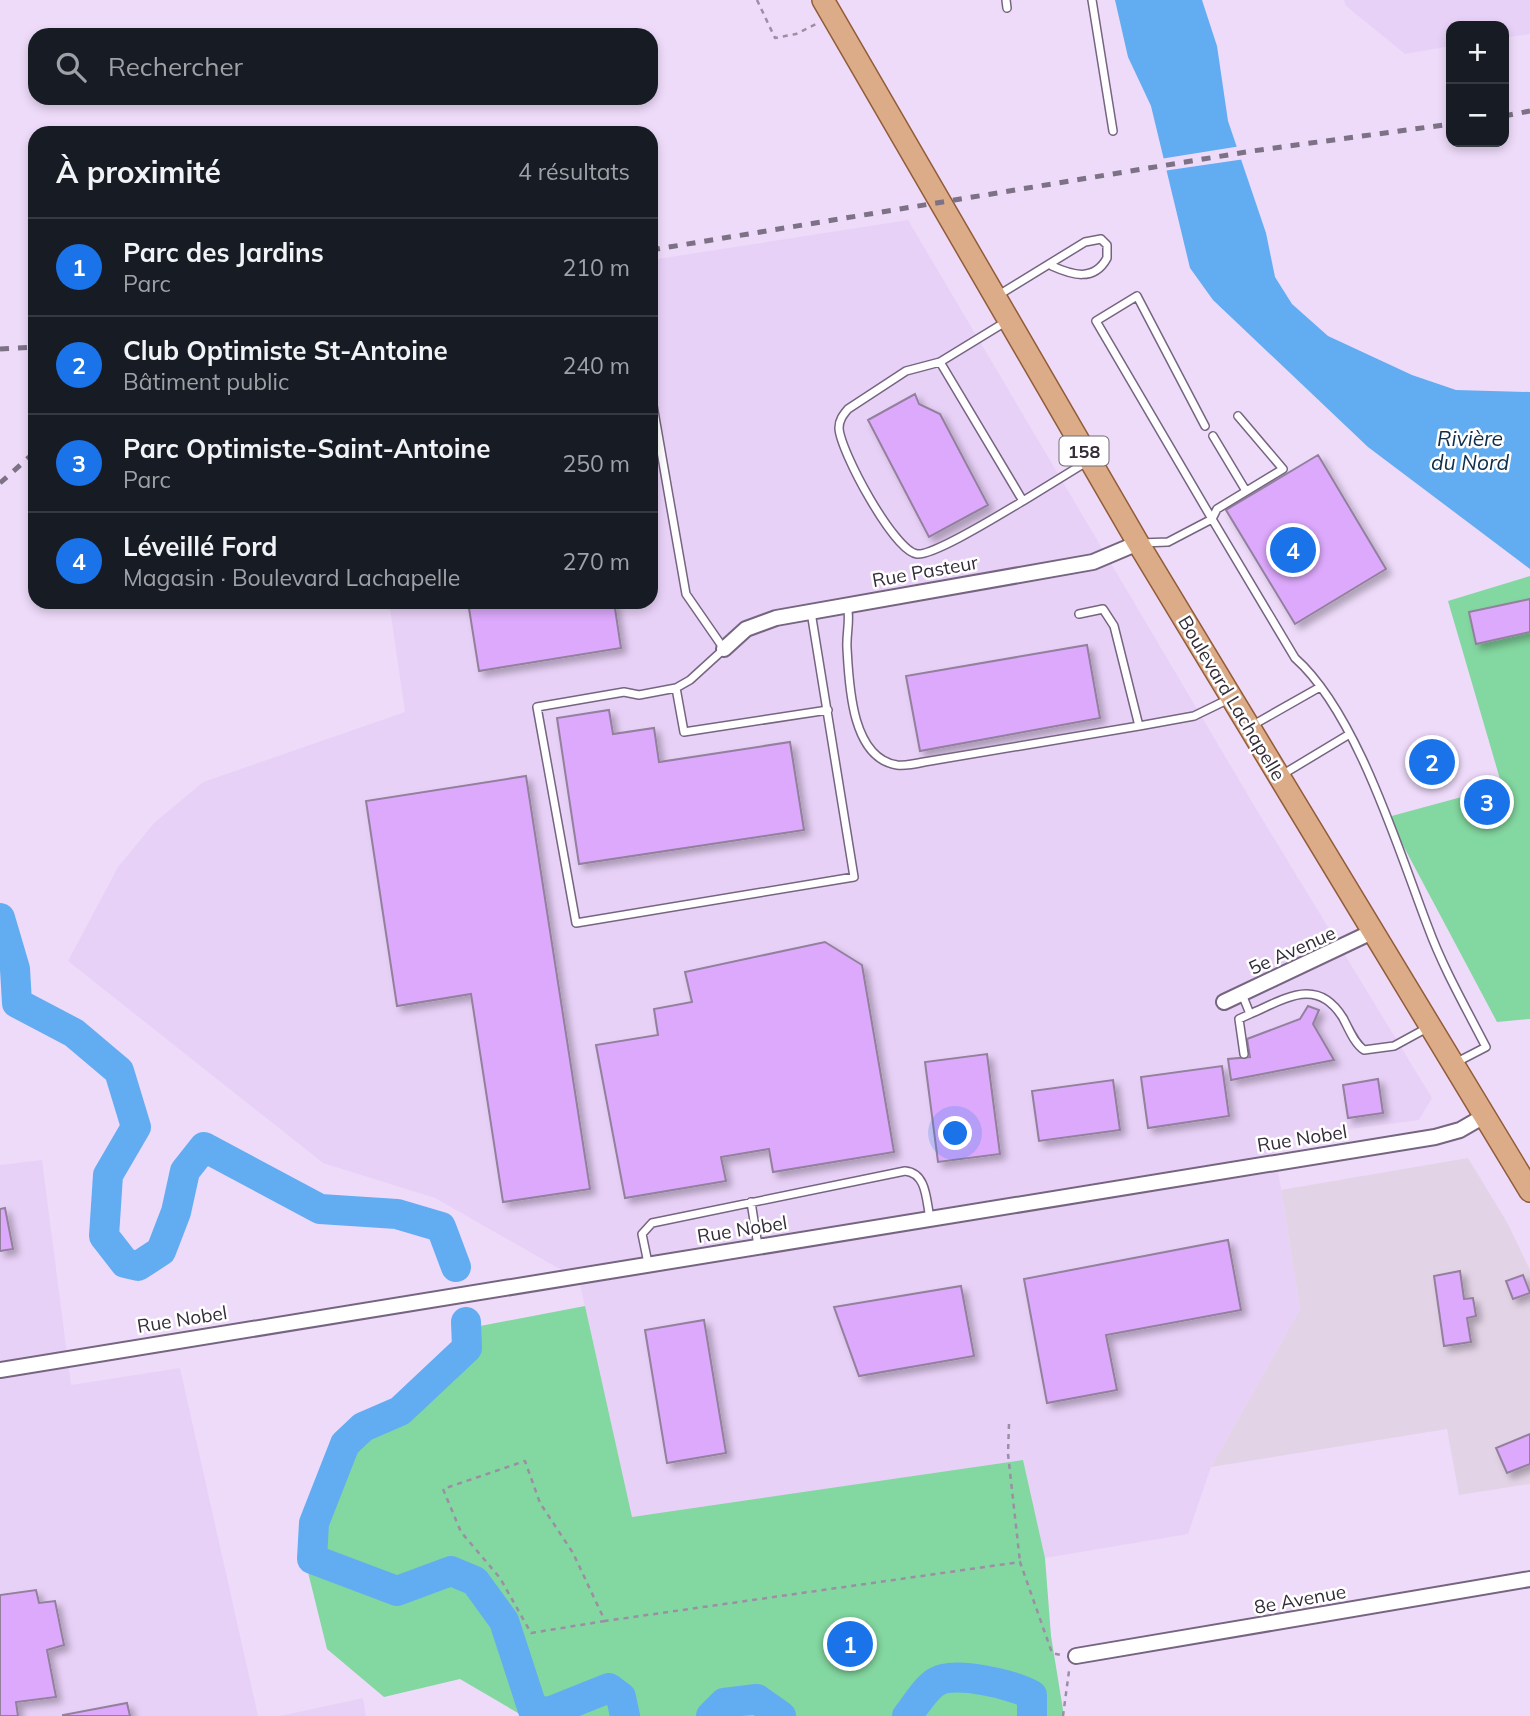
<!DOCTYPE html>
<html lang="fr">
<head>
<meta charset="utf-8">
<style>
	:root { --surface:#171b24; --page:#20242c; --text:#f1f3f6; --muted:#9ea1a6; --line:#363941; --accent:#1a73e8 }
	body { margin:0; font-family:Mulish,sans-serif; background:var(--page); color:var(--text) }
	.controls { position:absolute; right:21px; top:21px; display:grid; overflow:hidden; border-radius:14px; box-shadow:0 4px 10px #0003 }
	.controls button { width:63px; height:63px; display:grid; place-items:center; padding:0; border:0; border-bottom:2px solid var(--line); background:var(--surface); color:var(--text); font:35px sans-serif }
	.you { position:absolute; left:956px; top:1134px; width:24px; height:24px; margin:-18px; border:5px solid #fff; border-radius:50%; background:#1a73e8; box-shadow:0 0 0 10px #1a73e833 }
	.badge { display:grid; place-items:center; width:46px; height:46px; border-radius:50%; background:var(--accent); color:#fff; font-size:23px; font-weight:700 }
	.pin { position:absolute; translate:-50% -50%; border:4px solid #fff; box-shadow:0 2px 7px #0006 }
	.list { margin:0; padding:0; list-style:none }
	h2 { display:flex; justify-content:space-between; align-items:center; height:91px; margin:0; padding:0 28px; font-size:30px }
	h2 small { font-size:23px; font-weight:400; color:var(--muted) }
	.list li { display:grid; grid-template-columns:46px 1fr auto; gap:21px; align-items:center; box-sizing:border-box; height:98px; padding:0 28px; border-top:2px solid var(--line) }
	.list b { display:block; font-size:26px; white-space:nowrap }
	.list p { margin:0; font-size:23px; white-space:nowrap; color:var(--muted) }
	.list em { font-size:23px; font-style:normal; color:var(--muted) }
	.icon { flex:none; width:38px; height:38px; fill:none; stroke:currentColor; stroke-width:2; stroke-linecap:round; stroke-linejoin:round }
	.map { position:relative; flex:none; width:1530px; height:1716px; overflow:hidden }
	.search { position:absolute; background:var(--surface); box-shadow:0 4px 10px #0003; left:28px; top:28px; width:630px; height:77px; display:flex; align-items:center; gap:18px; box-sizing:border-box; padding:0 24px; border-radius:21px; color:var(--muted); font-size:26px }
	.panel { position:absolute; background:var(--surface); box-shadow:0 4px 10px #0003; left:28px; top:126px; width:630px; height:483px; border-radius:21px }
	.map>svg:first-child { display:block }
	.commercial { fill:#e3d3e6 }
	.built { fill:#e8d1f7 }
	.green { fill:#83d7a0 }
	.water { fill:#62acf2 }
	.pier { fill:#eedbfa }
	.lines { fill:none; stroke-linecap:round; stroke-linejoin:round }
	.river { stroke:#62acf2; stroke-width:30 }
	.building { fill:#dda9fc; stroke:#92809d; stroke-width:2; filter:url(#shadow) }
	.service-casing { stroke:#766581; stroke-width:10 }
	.minor-casing { stroke:#766581; stroke-width:18 }
	.primary-casing { stroke:#925c39; stroke-width:24 }
	.path { stroke:#9c8ea5; stroke-width:2.5; stroke-dasharray:5 5; stroke-linecap:butt }
	.service { stroke:#fff; stroke-width:7 }
	.minor { stroke:#fff; stroke-width:14 }
	.primary { stroke:#dcac88; stroke-width:21 }
	.rail { stroke:#7d7185; stroke-width:5; stroke-dasharray:9 9; stroke-linecap:butt }
	.labels { text-anchor:middle; dominant-baseline:central; stroke-width:5; stroke-linejoin:round; paint-order:stroke }
	.shield { fill:#fff; stroke:#716c74; stroke-width:2 }
	.shield-label { font-size:18px; font-weight:bold; fill:#342d39 }
	.street-label { font-size:19px; fill:#342d39; stroke:#fff }
	.water-label { font-size:21px; font-style:italic; fill:#0f2e4a; stroke:#fff }
</style>
</head>
<body>
<div class="map">
<svg width="1530" height="1716" viewBox="0 0 1530 1716">
	<defs>
		<filter id="shadow"><feDropShadow dx="5" dy="5" stdDeviation="3.5" flood-color="#0004"/></filter>
	</defs>
	<rect width="100%" height="100%" fill="#eedbfa"/>
	<!-- commercial -->
	<path class="commercial" d="M1468,1158L1508,1224L1530,1270V1484L1459,1495L1447,1429L1211,1467L1300,1309L1281,1190Z"/>
	<!-- built -->
	<path class="built" d="M1344,0H1530V34L1504,38V26H1451V46L1405,54L1346,6Z
		M908,220L1255,807L1432,1098L1419,1120L1273,1139L1300,1309L1211,1467L1188,1534L1045,1558L1022,1460L632,1518L579,1280L435,1198L323,1163L68,961L118,867L154,823L203,782L405,712L389,602H651V260Z
		M42,1160L71,1385L180,1368L258,1716H0V1165Z
		M363,1698L366,1716H280Z"/>
	<!-- green -->
	<path class="green" d="M1530,576V1019L1497,1022L1388,817L1502,786L1448,601Z
		M585,1306L632,1517L1023,1460L1045,1558L1051,1636L1064,1716H523L460,1679L384,1697L327,1649L304,1556L323,1491L343,1454L384,1419L410,1413L475,1327Z"/>
	<!-- water -->
	<path class="water" d="M1115,0H1202L1217,46L1228,121L1266,233L1275,277L1292,304L1328,336L1412,375L1456,390L1530,392V569L1368,447L1213,300L1190,268L1151,106L1128,57Z"/>
	<!-- pier -->
	<path class="pier" d="M1241,146L1245,159L1163,171L1160,159Z"/>
	<g class="lines">
		<!-- river -->
		<path class="river" d="M0,918L15,969L17,1003L74,1033L119,1071L136,1127L108,1175L104,1236L125,1263L138,1266L161,1251L176,1212L185,1171L204,1147L320,1209L397,1214L441,1227L456,1267
			M466,1322L467,1348L400,1411L363,1427L345,1444L314,1523L312,1559L397,1591L451,1571L475,1581L504,1621L533,1710L549,1712L609,1688L621,1697L625,1716
			M711,1716L724,1703L757,1699L781,1716
			M907,1716C915,1706 925,1689 936,1682C954,1670 1014,1685 1032,1695V1716"/>
	</g>
	<!-- building -->
	<path class="building" d="M915,394L919,404L940,414L988,505L929,537L868,420Z
		M1318,455L1386,569L1295,624L1226,510Z
		M1530,599V632L1476,644L1469,612Z
		M468,602H614L621,648L479,671Z
		M1087,645L1100,718L920,751L906,676Z
		M609,710L613,734L654,728L659,762L790,742L804,830L579,864L557,718Z
		M526,776L590,1189L503,1202L471,994L397,1006L366,801Z
		M825,942L862,965L894,1152L773,1172L769,1149L721,1157L726,1181L625,1198L596,1045L658,1035L654,1009L692,1002L685,972Z
		M1308,1006L1319,1010L1313,1024L1334,1060L1231,1080L1228,1059L1250,1057L1247,1039L1300,1019Z
		M987,1054L1000,1154L938,1162L925,1062Z
		M1222,1066L1229,1116L1148,1128L1141,1077Z
		M1378,1079L1383,1113L1348,1118L1343,1085Z
		M1113,1080L1120,1130L1039,1141L1032,1091Z
		M5,1208L13,1249L0,1251V1209Z
		M1228,1240L1241,1310L1106,1335L1117,1390L1047,1403L1024,1279Z
		M1460,1271L1464,1299L1473,1298L1476,1316L1467,1318L1471,1342L1444,1346L1434,1276Z
		M1523,1275L1530,1293L1513,1299L1506,1281Z
		M961,1286L974,1356L859,1376L834,1307Z
		M704,1320L726,1453L667,1463L645,1330Z
		M1530,1434V1464L1507,1473L1496,1448Z
		M36,1590L39,1603L55,1601L64,1645L47,1650L56,1697L16,1702L18,1716H0V1595Z
		M127,1703L130,1716H63V1715Z"/>
	<g class="lines">
		<defs>
			<path id="service" d="M1006,0L1007,8
				M1092,0L1113,131
				M997,296L1085,242L1101,239L1107,245V258C1094,282 1072,275 1052,266
				M1007,321L940,362L1023,501L1088,461
				M940,362L906,371L848,409C843,415 839,420 839,428C840,451 894,551 917,554C934,556 1004,512 1023,501
				M651,394L686,594L724,649L690,680L676,688
				M1205,426L1137,296L1096,321L1212,519L1217,509L1283,469L1238,416
				M1213,436L1246,491
				M1141,543L1168,542L1212,519L1295,658C1357,713 1398,849 1428,927C1443,968 1466,1008 1486,1047L1455,1063
				M847,604C851,619 846,633 847,648C849,683 851,758 897,765C906,766 915,764 924,762L1139,726
				M811,612L854,877L576,923L537,707L624,692L639,695L676,688L684,732L828,710
				M1079,614L1103,609L1114,626L1139,726L1194,716L1231,698
				M1253,725L1320,687
				M1280,776L1348,735
				M1242,994L1250,1014C1285,999 1317,976 1343,1018C1349,1029 1354,1043 1364,1050L1394,1046L1427,1028
				M1244,1054L1239,1019L1250,1014
				M751,1202L758,1246
				M648,1263L642,1234L652,1223L905,1171C927,1173 926,1200 930,1218"/>
			<path id="minor" d="M724,649L746,629L776,618L1093,562L1138,543
				M1224,1002L1374,931
				M0,1370L1435,1137L1460,1130L1486,1115
				M1076,1656L1530,1579"/>
			<path id="primary" d="M823,0L1138,543L1530,1191"/>
		</defs>
		<!-- service casing -->
		<use href="#service" class="service-casing"/>
		<!-- minor casing -->
		<use href="#minor" class="minor-casing"/>
		<!-- primary casing -->
		<use href="#primary" class="primary-casing"/>
		<!-- path -->
		<path class="path" d="M757,0L775,38L796,34L816,24
			M1009,1424L1008,1454L1020,1562
			M605,1621L531,1633L500,1578L461,1532L443,1489L525,1461L540,1503L573,1553L605,1621L1020,1562L1052,1653L1061,1655
			M1063,1716L1069,1671"/>
		<!-- service -->
		<use href="#service" class="service"/>
		<!-- minor -->
		<use href="#minor" class="minor"/>
		<!-- primary -->
		<use href="#primary" class="primary"/>
		<!-- rail -->
		<path class="rail" d="M1504,116L1530,111
			M651,250L1252,151L1451,124
			M0,349L35,347
			M0,483L35,452"/>
	</g>
	<g class="labels">
		<!-- shield labels -->
		<rect class="shield" x="1059.5" y="436.5" width="49" height="29" rx="5"/>
		<g class="shield-label">
			<text x="1084" y="451">158</text>
		</g>
		<!-- street labels -->
		<g class="street-label">
			<text transform="translate(925 571) rotate(-10)">Rue Pasteur</text>
			<text transform="translate(1232 698) rotate(59)">Boulevard Lachapelle</text>
			<text transform="translate(1292 950) rotate(-24)">5e Avenue</text>
			<text transform="translate(1302 1138) rotate(-9)">Rue Nobel</text>
			<text transform="translate(742 1229) rotate(-9)">Rue Nobel</text>
			<text transform="translate(182 1319) rotate(-9)">Rue Nobel</text>
			<text transform="translate(1300 1599) rotate(-10)">8e Avenue</text>
		</g>
		<!-- water labels -->
		<g class="water-label">
			<text x="1470" y="438">Rivière<tspan x="1470" dy="24">du Nord</tspan></text>
		</g>
	</g>
</svg>
<div class="controls">
<button>+</button>
<button>−</button>
</div>
<div class="you"></div>
<div class="pin badge" style="left:850px;top:1644px">1</div>
<div class="pin badge" style="left:1432px;top:762px">2</div>
<div class="pin badge" style="left:1487px;top:802px">3</div>
<div class="pin badge" style="left:1293px;top:550px">4</div>
<div class="search"><svg class="icon" aria-label="search" viewBox="0 0 24 24"><circle cx="10" cy="10" r="6"/><path d="M15 15l6 6"/></svg>Rechercher</div>
<section class="panel">
<h2>À proximité<small>4 résultats</small></h2>
<ul class="list">
<li><span class="badge">1</span><div><b>Parc des Jardins</b><p>Parc</p></div><em>210 m</em></li>
<li><span class="badge">2</span><div><b>Club Optimiste St-Antoine</b><p>Bâtiment public</p></div><em>240 m</em></li>
<li><span class="badge">3</span><div><b>Parc Optimiste-Saint-Antoine</b><p>Parc</p></div><em>250 m</em></li>
<li><span class="badge">4</span><div><b>Léveillé Ford</b><p>Magasin · Boulevard Lachapelle</p></div><em>270 m</em></li>
</ul>
</section>
</div>
</body>
</html>
